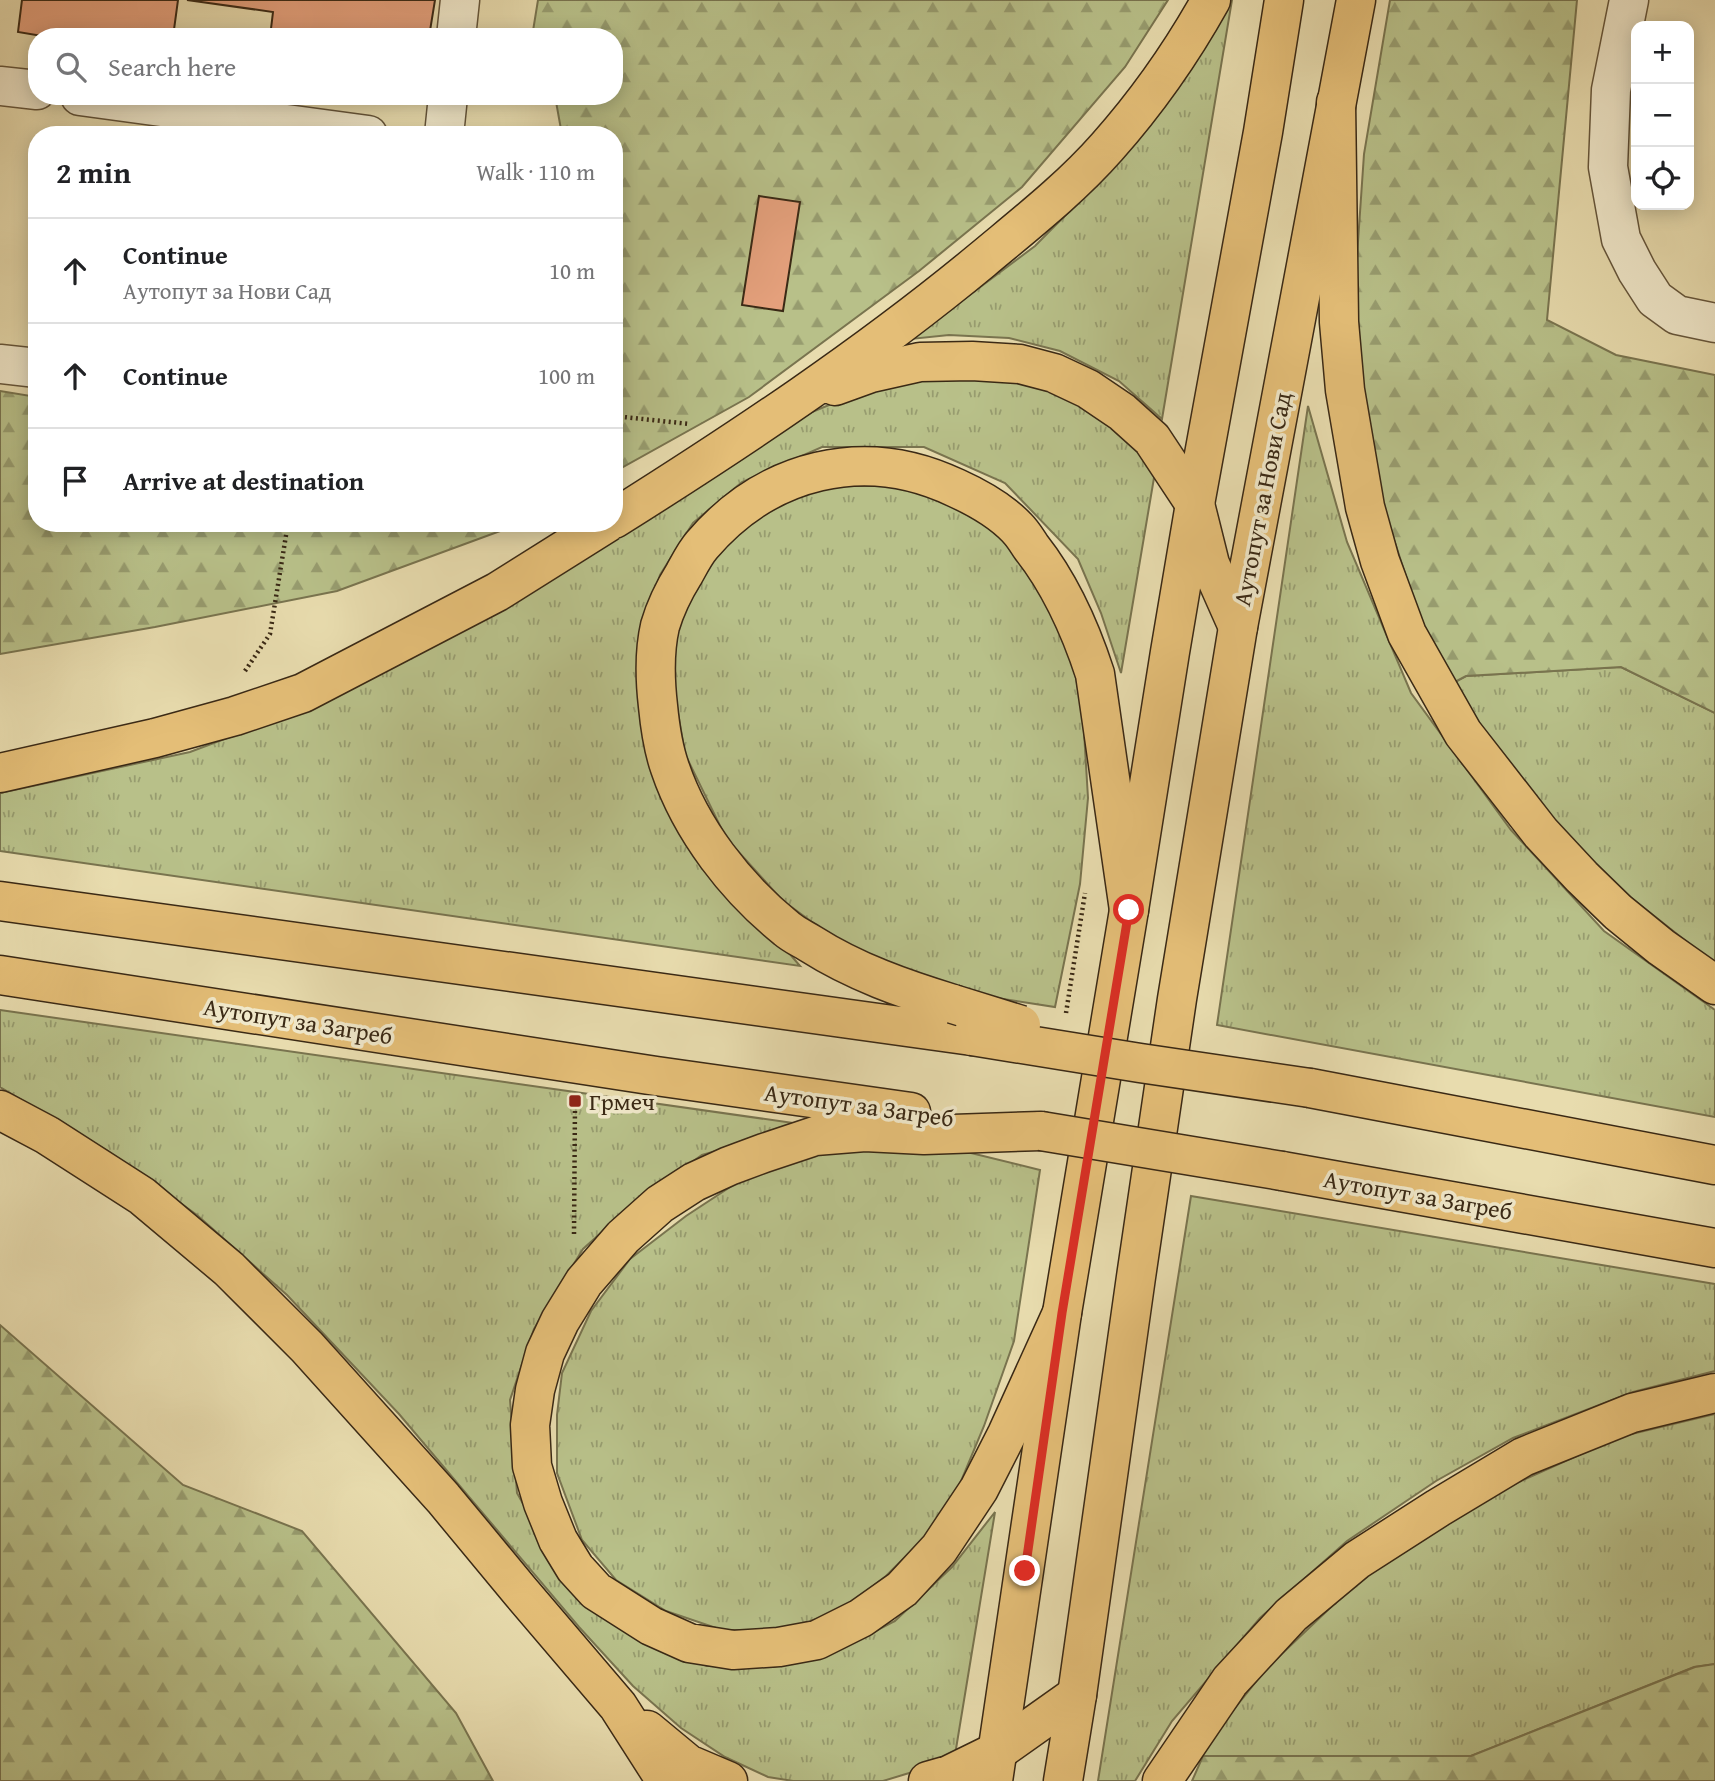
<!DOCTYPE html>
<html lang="en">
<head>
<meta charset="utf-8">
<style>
	:root { --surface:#fff; --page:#f2f2f2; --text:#202124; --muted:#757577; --line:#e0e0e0 }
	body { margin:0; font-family:"Gentium Book Plus",serif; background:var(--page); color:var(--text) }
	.controls { position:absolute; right:21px; top:21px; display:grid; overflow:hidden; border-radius:14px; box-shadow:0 4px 18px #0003 }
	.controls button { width:63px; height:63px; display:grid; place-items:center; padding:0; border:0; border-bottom:2px solid var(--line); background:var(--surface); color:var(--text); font:35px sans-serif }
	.stop { position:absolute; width:21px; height:21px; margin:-16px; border:5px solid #d93025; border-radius:50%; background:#fff }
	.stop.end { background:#d93025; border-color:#fff; box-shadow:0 2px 7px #0008 }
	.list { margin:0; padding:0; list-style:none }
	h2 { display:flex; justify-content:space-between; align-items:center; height:91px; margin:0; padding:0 28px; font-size:30px }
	h2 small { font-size:23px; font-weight:400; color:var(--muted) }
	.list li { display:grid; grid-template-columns:46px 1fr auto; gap:21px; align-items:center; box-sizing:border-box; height:105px; padding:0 28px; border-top:2px solid var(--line) }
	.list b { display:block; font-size:26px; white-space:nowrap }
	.list p { margin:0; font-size:23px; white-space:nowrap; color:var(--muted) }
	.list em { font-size:23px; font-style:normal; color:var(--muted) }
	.icon { flex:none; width:38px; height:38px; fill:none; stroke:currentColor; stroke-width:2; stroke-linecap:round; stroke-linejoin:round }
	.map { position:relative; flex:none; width:1715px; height:1781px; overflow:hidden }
	.search { position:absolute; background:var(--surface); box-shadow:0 4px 18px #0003; left:28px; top:28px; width:595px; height:77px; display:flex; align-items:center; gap:18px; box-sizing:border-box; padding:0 24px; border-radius:28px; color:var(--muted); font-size:26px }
	.panel { position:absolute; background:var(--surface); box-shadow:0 4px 18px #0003; left:28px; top:126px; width:595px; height:406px; border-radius:28px }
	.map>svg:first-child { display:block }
	.grass { fill:url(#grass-tufts); stroke:#79744f; stroke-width:2 }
	.forest { fill:url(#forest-firs); stroke:#79744f; stroke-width:2 }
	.building { fill:#e4a07c; stroke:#3a2915; stroke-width:2 }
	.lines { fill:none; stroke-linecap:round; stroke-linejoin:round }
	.minor-casing { stroke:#66563b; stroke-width:41 }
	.major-casing { stroke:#3a2915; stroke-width:41 }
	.highway-casing { stroke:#3a2915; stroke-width:41 }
	.path { stroke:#3a2915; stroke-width:4.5; stroke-dasharray:2 3.5; stroke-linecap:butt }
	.minor { stroke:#f0e8ca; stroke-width:38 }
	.major { stroke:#e4be77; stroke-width:38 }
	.highway { stroke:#e4be77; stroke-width:38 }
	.highway-bridge-casing { stroke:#3a2915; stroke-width:41; stroke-linecap:butt }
	.highway-bridge { stroke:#e4be77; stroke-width:38 }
	.route { stroke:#d93025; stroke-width:9 }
	.poi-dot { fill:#8f2418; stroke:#f0e8ca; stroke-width:2.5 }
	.labels { text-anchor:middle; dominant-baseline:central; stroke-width:7; stroke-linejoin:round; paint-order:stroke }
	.street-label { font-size:24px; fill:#3a2915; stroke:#f0e8ca }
	.poi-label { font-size:24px; fill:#3a2915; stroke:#f0e8ca; text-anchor:start }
</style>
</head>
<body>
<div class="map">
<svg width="1715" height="1781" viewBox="0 0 1715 1781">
	<defs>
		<pattern id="grass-tufts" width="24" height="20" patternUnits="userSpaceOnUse" patternTransform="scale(1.75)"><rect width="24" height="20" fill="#b8c089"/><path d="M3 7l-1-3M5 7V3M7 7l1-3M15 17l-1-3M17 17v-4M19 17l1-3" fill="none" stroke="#979c6f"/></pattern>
		<pattern id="forest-firs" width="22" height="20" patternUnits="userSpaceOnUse" patternTransform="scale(1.75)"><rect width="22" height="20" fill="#b8c089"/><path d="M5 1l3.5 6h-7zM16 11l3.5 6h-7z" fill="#979c6f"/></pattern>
	</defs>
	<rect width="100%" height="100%" fill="#e8dcae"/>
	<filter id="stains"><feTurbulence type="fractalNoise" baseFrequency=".00286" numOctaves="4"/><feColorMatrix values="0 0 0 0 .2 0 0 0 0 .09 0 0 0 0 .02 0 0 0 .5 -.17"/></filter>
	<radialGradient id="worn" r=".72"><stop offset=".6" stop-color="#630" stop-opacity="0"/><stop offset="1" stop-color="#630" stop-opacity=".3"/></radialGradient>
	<!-- grass -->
	<path class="grass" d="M1226,0H1232L1162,419L1119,381L1060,351L1009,338L949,335L911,339L1035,246L1126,154L1196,59Z
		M1009,376L1068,397L1121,430L1156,466L1121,673L1101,613L1078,559L1005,483L924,447H822L742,482L693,523L660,575L641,640L721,873L800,966L0,851V793L190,752L304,709L812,412L885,382Z
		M1308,406L1347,542L1411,693L1511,830L1604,931L1715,1010V1117L1217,1025Z
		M825,486H897L957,505L1005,540L1049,607L1074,667L1083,715L1088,798L1080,884L1055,1007L938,989L861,958L782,900L726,838L685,754L671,671L681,611L715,553L761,511Z
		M1621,667L1715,713V964L1596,870L1518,784L1451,684L1466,676Z
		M0,1010L807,1125L702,1155L633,1204L583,1249L534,1329L510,1400L517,1493L562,1574L644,1642L707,1666L774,1667L845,1647L895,1621L952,1567L995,1512L955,1755L919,1770L883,1781H793L768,1777L725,1757L681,1728L633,1686L579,1627L399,1414L287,1295L197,1215L108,1151L0,1087Z
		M888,1143L971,1153L1040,1170L1014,1341L984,1426L959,1486L924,1538L886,1576L839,1612L781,1630H722L666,1611L616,1580L582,1540L557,1473V1415L562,1373L591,1311L630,1259L686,1216L747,1176L821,1151Z
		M1191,1196L1715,1284V1371L1633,1392L1513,1438L1436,1481L1347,1541L1260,1618L1172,1721L1135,1781H1098Z
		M1715,1414V1664L1694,1667L1471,1756H1203L1199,1753L1267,1668L1371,1569L1501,1490L1619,1437Z"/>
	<!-- forest -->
	<path class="forest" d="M538,0H1168L1125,67L1022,187L919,271L749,397L614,472V135H562L555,96H614V37H532Z
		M1390,0H1577L1547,320L1616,355L1715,375V713L1621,667L1466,676L1451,684L1417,610L1367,457L1354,300L1364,154Z
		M0,391L37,397V523H522L337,591L155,627L0,654Z
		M0,1325L183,1485L302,1531L456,1713L493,1781H0Z
		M1715,1664V1781H1192L1203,1756H1471L1695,1667Z"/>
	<!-- building -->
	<path class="building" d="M22,0H178L173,37H48L18,32Z
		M187,0H435L429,37H270L273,12Z
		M759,196L800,202L783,311L742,305Z"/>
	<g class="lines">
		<defs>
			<path id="minor" d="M1629,0L1611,90L1608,167L1621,239L1637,271L1655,299L1677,315L1715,323
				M456,37L460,0
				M0,86L37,90
				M80,96L368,135
				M444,135L448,96
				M0,364L37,368"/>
			<path id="major" d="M993,1781L1062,1313L1129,910L1170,652L1195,504L1263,132L1284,0
				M1063,1781L1077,1695L1136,1277L1177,999L1238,627L1356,0"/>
			<path id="highway" d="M1336,102L1339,322L1345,390L1365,507L1380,561L1407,634L1463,733L1541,833L1582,877L1618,912L1661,947L1715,985
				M835,386L871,373L920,362L972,361L1020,364L1054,373L1088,389L1122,412L1152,439L1195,504L1210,564L1238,627
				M614,519C741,439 866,356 982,260C1025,224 1070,189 1107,147C1147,102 1182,52 1211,0
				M0,773L155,738L235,716L303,693L497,592L607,523
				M0,901L972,1036
				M0,975L656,1076L911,1112
				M953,1004C904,989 855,972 811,944C803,939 794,935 787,929C736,888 691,830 670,768C663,748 660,727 658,706C655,680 654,652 660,626C665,609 674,590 684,574C689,565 695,553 702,545C767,469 864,444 956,488C978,498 1000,510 1017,528C1023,534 1027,541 1031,547C1061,585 1080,628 1095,674L1129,910
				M1310,1088L1715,1165
				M0,1110L47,1135L142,1196L229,1269L307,1347L443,1498L520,1591L618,1706L666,1781
				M1041,1131L924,1135L865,1132L815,1136L764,1153L729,1166L694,1182L660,1204L623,1237L584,1282L560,1321L545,1353L535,1390L530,1425L532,1466L543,1503L558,1540L575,1568L596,1591L651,1626L689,1643L733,1650L779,1647L817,1640L861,1618L902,1589L939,1549L979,1489L1007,1434L1062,1313
				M1282,1171L1715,1248
				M647,1730L688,1764L728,1781
				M928,1781L949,1775L998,1751L1077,1695
				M1162,1781L1230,1681L1291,1615L1357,1560L1438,1508L1523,1457L1632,1413L1715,1393"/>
		</defs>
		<!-- minor casing -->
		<use href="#minor" class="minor-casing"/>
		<!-- major casing -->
		<use href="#major" class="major-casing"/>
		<!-- highway casing -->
		<use href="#highway" class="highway-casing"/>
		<!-- path -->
		<path class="path" d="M614,416L690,424
			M245,671L270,634L288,523
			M1066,1013L1085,893
			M574,1234L575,1103"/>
		<!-- minor -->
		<use href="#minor" class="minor"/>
		<!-- major -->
		<use href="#major" class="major"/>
		<!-- highway -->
		<use href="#highway" class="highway"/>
		<defs>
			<path id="highway-bridge" d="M953,1004L1021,1025
				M972,1036L1140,1063L1310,1088
				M1041,1131L1282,1171"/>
		</defs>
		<!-- highway-bridge casing -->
		<use href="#highway-bridge" class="highway-bridge-casing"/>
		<!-- highway-bridge -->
		<use href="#highway-bridge" class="highway-bridge"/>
	</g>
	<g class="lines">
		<!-- route -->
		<path class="route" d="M1025,1571L1062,1313L1129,910"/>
	</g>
	<!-- markers -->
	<rect class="poi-dot" x="568" y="1094" width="14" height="14" rx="3.5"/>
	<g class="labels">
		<!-- street labels -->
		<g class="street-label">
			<text transform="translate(1262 499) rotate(-79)">Аутопут за Нови Сад</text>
			<text transform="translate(298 1021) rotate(9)">Аутопут за Загреб</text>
			<text transform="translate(859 1105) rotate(8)">Аутопут за Загреб</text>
			<text transform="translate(1418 1195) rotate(10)">Аутопут за Загреб</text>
		</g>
		<!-- poi labels -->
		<g class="poi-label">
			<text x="589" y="1101">Грмеч</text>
		</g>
	</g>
	<rect width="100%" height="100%" filter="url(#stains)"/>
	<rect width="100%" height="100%" fill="url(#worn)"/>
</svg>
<div class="controls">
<button>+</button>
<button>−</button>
<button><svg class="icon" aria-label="locate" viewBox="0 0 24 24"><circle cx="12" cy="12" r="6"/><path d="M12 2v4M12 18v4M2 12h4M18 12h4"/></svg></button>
</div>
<div class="stop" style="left:1129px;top:910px"></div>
<div class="stop end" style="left:1025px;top:1571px"></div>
<div class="search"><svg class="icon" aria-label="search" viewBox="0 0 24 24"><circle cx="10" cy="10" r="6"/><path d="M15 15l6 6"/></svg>Search here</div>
<section class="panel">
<h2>2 min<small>Walk · 110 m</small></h2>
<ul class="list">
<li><svg class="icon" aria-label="ahead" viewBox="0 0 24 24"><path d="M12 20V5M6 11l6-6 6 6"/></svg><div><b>Continue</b><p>Аутопут за Нови Сад</p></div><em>10 m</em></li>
<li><svg class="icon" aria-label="ahead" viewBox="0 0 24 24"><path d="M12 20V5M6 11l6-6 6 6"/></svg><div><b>Continue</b></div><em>100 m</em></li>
<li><svg class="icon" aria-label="arrive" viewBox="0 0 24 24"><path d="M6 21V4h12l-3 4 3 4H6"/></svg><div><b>Arrive at destination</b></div></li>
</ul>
</section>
</div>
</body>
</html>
